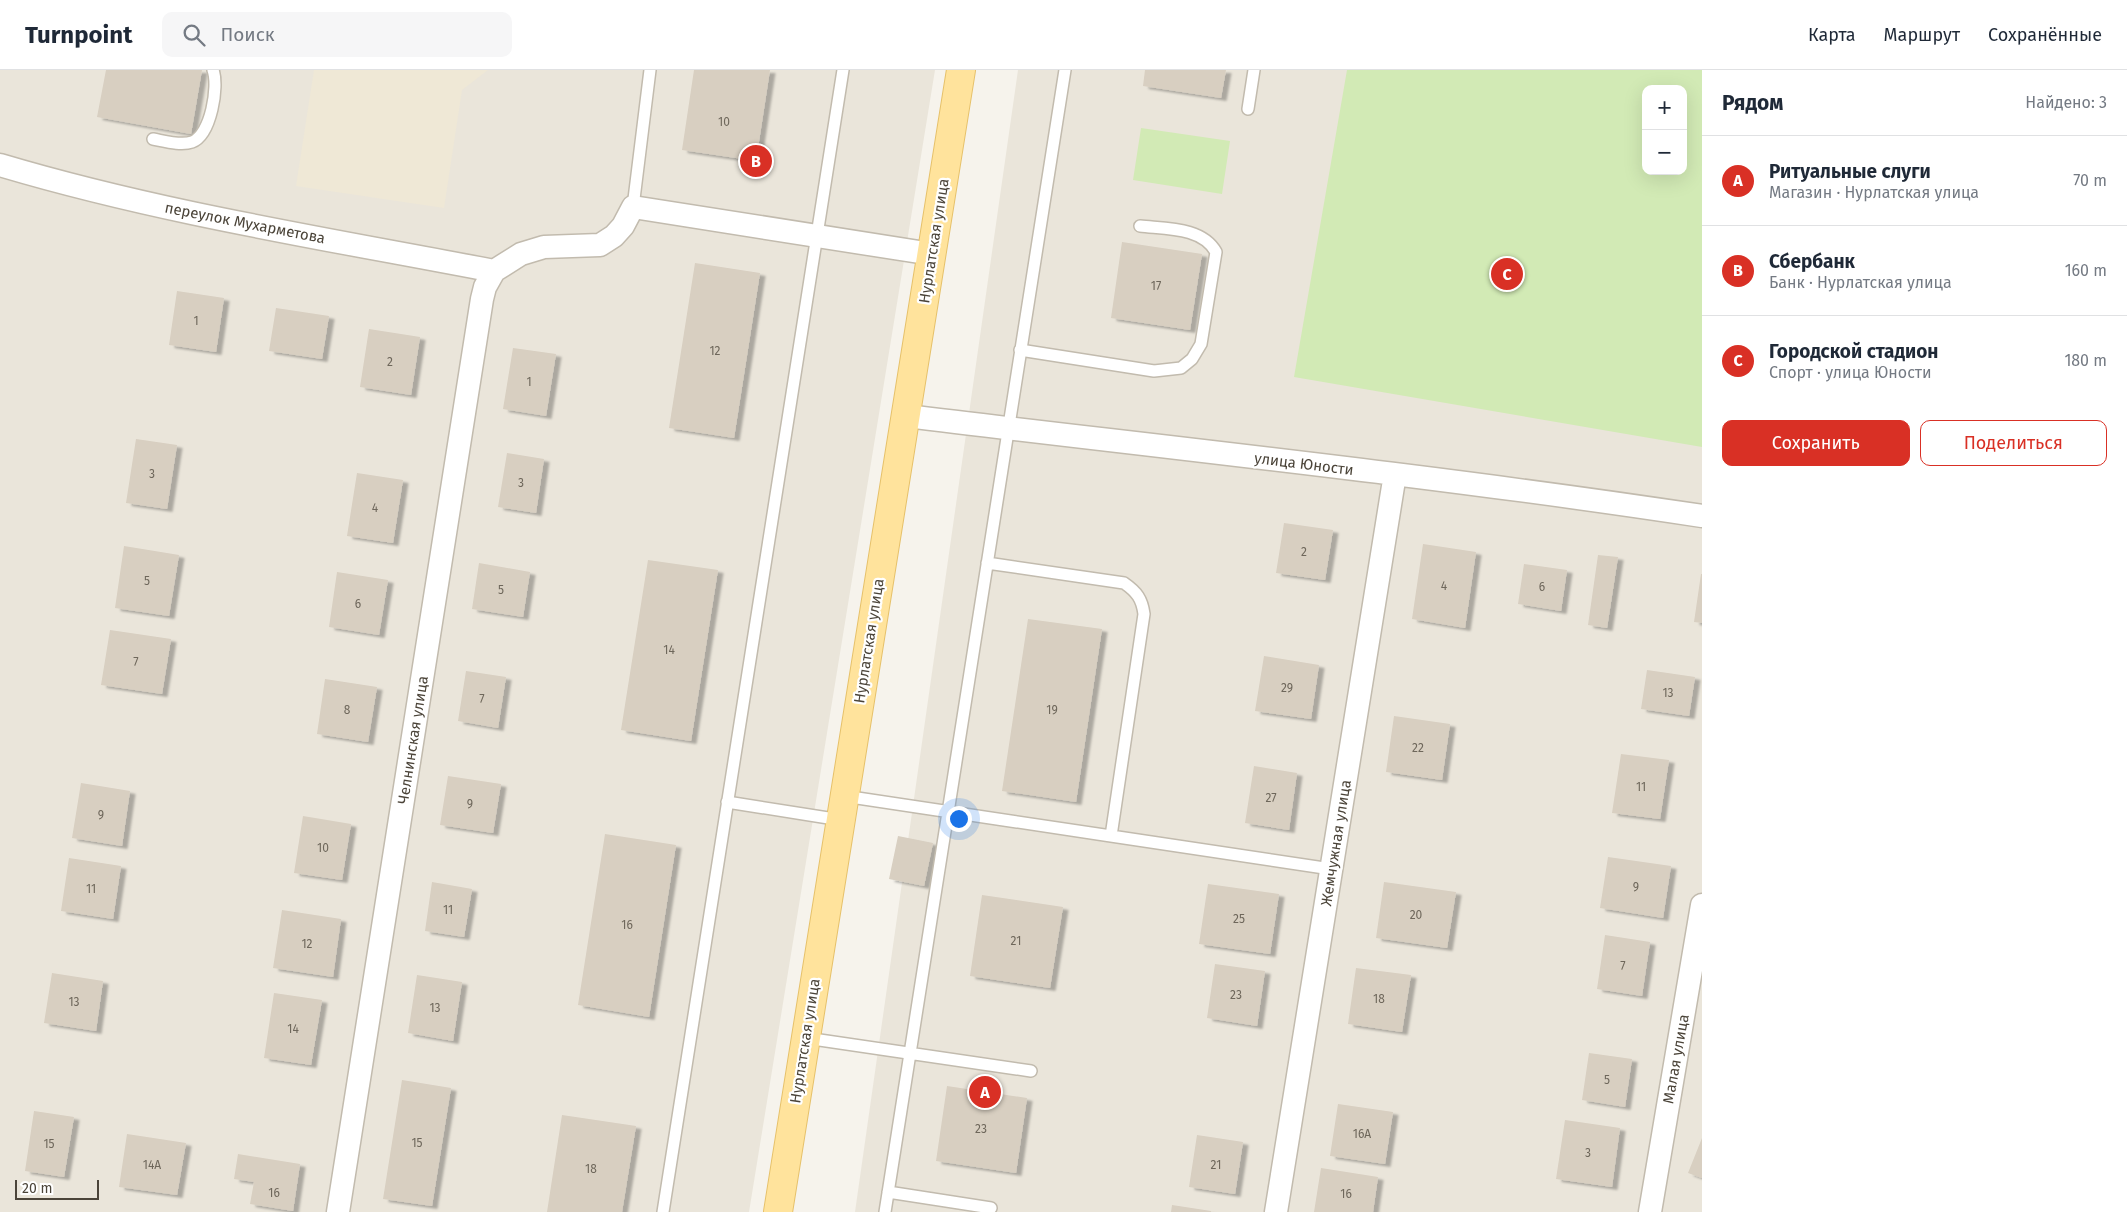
<!DOCTYPE html>
<html lang="ru">
<head>
<meta charset="utf-8">
<style>
	:root { --surface:#fff; --page:#f6f6f7; --text:#1f2937; --muted:#747a83; --line:#e0e1e3; --accent:#d93025 }
	body { margin:0; font-family:"Fira Sans",sans-serif; background:var(--page); color:var(--text) }
	.controls { position:absolute; right:15px; top:15px; display:grid; overflow:hidden; border-radius:10px; box-shadow:0 5px 20px #0002 }
	.controls button { width:45px; height:45px; display:grid; place-items:center; padding:0; border:0; border-bottom:1px solid var(--line); background:var(--surface); color:var(--text); font:25px sans-serif }
	.scale { position:absolute; left:15px; bottom:12px; width:84px; box-sizing:border-box; padding-left:5px; border:2px solid #4b4439; border-top:0; font-size:14px; line-height:18px; white-space:nowrap; color:#4b4439; -webkit-text-stroke:4px #fff; paint-order:stroke }
	.you { position:absolute; left:958px; top:748px; width:18px; height:18px; margin:-12px; border:4px solid #fff; border-radius:50%; background:#1a73e8; box-shadow:0 0 0 8px #1a73e833 }
	.badge { display:grid; place-items:center; width:32px; height:32px; border-radius:50%; background:var(--accent); color:#fff; font-size:16px; font-weight:700 }
	.pin { position:absolute; translate:-50% -50%; border:2px solid #fff; box-shadow:0 1px 5px #0006 }
	.list { margin:0; padding:0; list-style:none }
	h2 { display:flex; justify-content:space-between; align-items:center; height:65px; margin:0; padding:0 20px; font-size:21px }
	h2 small { font-size:16px; font-weight:400; color:var(--muted) }
	.list li { display:grid; grid-template-columns:32px 1fr auto; gap:15px; align-items:center; box-sizing:border-box; height:90px; padding:0 20px; border-top:1px solid var(--line) }
	.list b { display:block; font-size:19px; white-space:nowrap }
	.list p { margin:0; font-size:16px; white-space:nowrap; color:var(--muted) }
	.list em { font-size:16px; font-style:normal; color:var(--muted) }
	.actions { display:flex; gap:10px; padding:15px 20px }
	.actions a { flex:1; padding:11px 0; border:1px solid var(--accent); border-radius:10px; text-align:center; font-size:18px; color:var(--accent) }
	.actions .main { background:var(--accent); color:#fff }
	.icon { flex:none; width:28px; height:28px; fill:none; stroke:currentColor; stroke-width:2; stroke-linecap:round; stroke-linejoin:round }
	.map { position:relative; flex:none; width:1702px; height:1142px; overflow:hidden }
	header { display:flex; align-items:center; gap:30px; box-sizing:border-box; height:70px; padding:0 25px; background:var(--surface); border-bottom:1px solid var(--line) }
	header strong { font-size:24px }
	nav { display:flex; gap:28px; margin-inline-start:auto; font-size:18px }
	.search { width:350px; height:45px; background:var(--page); display:flex; align-items:center; gap:12px; box-sizing:border-box; padding:0 18px; border-radius:10px; color:var(--muted); font-size:19px }
	main { display:flex }
	aside { flex:1; background:var(--surface) }
	.map>svg:first-child { display:block }
	.residential { fill:#eae5da; fill-rule:evenodd }
	.education { fill:#efe8d6 }
	.green { fill:#d2eab5; fill-rule:evenodd }
	.building { fill:#d8cfc1; filter:url(#shadow) }
	.lines { fill:none; stroke-linecap:round; stroke-linejoin:round }
	.lane-casing { stroke:#c2bbae; stroke-width:14 }
	.street-casing { stroke:#c2bbae; stroke-width:25 }
	.primary-casing { stroke:#e6c16a; stroke-width:30 }
	.lane { stroke:#fff; stroke-width:11 }
	.street { stroke:#fff; stroke-width:22 }
	.primary { stroke:#ffe39c; stroke-width:28 }
	.labels { text-anchor:middle; dominant-baseline:central; stroke-width:4.5; stroke-linejoin:round; paint-order:stroke }
	.number-label { font-size:12px; fill:#6e675b }
	.street-label { font-size:15px; fill:#4b4439; stroke:#fff }
</style>
</head>
<body>
<header>
<strong>Turnpoint</strong>
<div class="search"><svg class="icon" aria-label="search" viewBox="0 0 24 24"><circle cx="10" cy="10" r="6"/><path d="M15 15l6 6"/></svg>Поиск</div>
<nav><a>Карта</a><a>Маршрут</a><a>Сохранённые</a></nav>
</header>
<main>
<div class="map">
<svg width="1702" height="1142" viewBox="0 0 1702 1142">
	<defs>
		<filter id="shadow"><feDropShadow dx="5.5" dy="3" stdDeviation="1" flood-color="#0004"/></filter>
	</defs>
	<rect width="100%" height="100%" fill="#f6f3ec"/>
	<!-- residential -->
	<path class="residential" d="M0,0H935L749,1142H0Z
		M1018,0H1702V1142H855ZM1646,19H1683V101H1646Z"/>
	<!-- education -->
	<path class="education" d="M314,0H488L462,20L444,138L296,116Z"/>
	<!-- green -->
	<path class="green" d="M1347,0H1702V377L1294,307ZM1646,19H1683V101H1646Z
		M1141,58L1230,71L1222,124L1133,110Z"/>
	<!-- building -->
	<path class="building" d="M106,0H202L191,64L97,47Z
		M694,0H770L756,91L682,80Z
		M1145,0H1226L1221,28L1143,16Z
		M1122,172L1202,184L1190,260L1111,248Z
		M695,193L760,203L734,368L669,358Z
		M177,221L224,228L216,282L169,275Z
		M276,238L329,246L322,289L269,281Z
		M369,259L420,267L411,325L360,317Z
		M513,278L556,284L546,346L503,339Z
		M136,369L177,375L167,439L126,433Z
		M507,383L544,389L536,443L498,437Z
		M357,403L403,410L393,473L347,466Z
		M1284,453L1333,460L1325,510L1276,503Z
		M1423,474L1476,482L1465,558L1412,549Z
		M124,476L179,485L169,546L115,538Z
		M1598,485L1618,487L1607,558L1588,555Z
		M648,490L718,500L691,671L621,660Z
		M479,493L530,502L523,547L472,539Z
		M1524,494L1567,500L1561,541L1518,534Z
		M337,502L388,510L379,565L329,557Z
		M1701,504H1702V553L1694,552Z
		M1028,549L1102,559L1076,732L1002,721Z
		M110,560L171,569L162,624L101,615Z
		M1264,586L1319,595L1311,649L1255,641Z
		M1647,600L1695,607L1689,646L1641,639Z
		M466,601L506,607L498,658L458,651Z
		M325,609L377,617L368,672L317,664Z
		M1394,646L1450,654L1442,710L1386,702Z
		M1621,684L1669,690L1660,749L1612,743Z
		M1254,696L1297,703L1289,760L1245,753Z
		M448,706L501,714L493,763L440,755Z
		M81,713L130,721L122,776L72,768Z
		M303,746L351,754L342,810L294,803Z
		M605,764L676,775L649,947L578,935Z
		M898,766L933,773L924,816L889,809Z
		M1608,787L1671,796L1663,848L1600,838Z
		M69,788L121,796L113,849L61,841Z
		M432,812L472,819L464,867L425,861Z
		M1384,812L1456,822L1447,878L1376,868Z
		M1208,814L1279,824L1270,884L1199,874Z
		M982,825L1063,837L1050,918L970,906Z
		M282,840L341,849L333,907L273,898Z
		M1605,865L1650,872L1642,926L1597,919Z
		M1215,894L1265,901L1257,956L1207,948Z
		M1356,898L1411,905L1402,962L1348,954Z
		M52,903L103,911L96,961L44,953Z
		M417,905L462,912L453,971L408,963Z
		M274,923L322,930L311,995L264,988Z
		M1589,983L1632,989L1625,1037L1582,1030Z
		M402,1010L451,1018L432,1136L383,1129Z
		M947,1016L1027,1028L1016,1103L936,1091Z
		M1338,1034L1393,1042L1385,1094L1330,1086Z
		M34,1041L74,1047L64,1107L25,1101Z
		M562,1045L636,1056L622,1142H547Z
		M1565,1050L1620,1058L1612,1117L1556,1109Z
		M127,1064L186,1073L177,1125L119,1117Z
		M1197,1065L1243,1072L1235,1124L1189,1117Z
		M1702,1068V1108L1688,1103Z
		M238,1084L300,1094L293,1141L250,1134L254,1112L234,1109Z
		M1321,1098L1378,1107L1373,1142H1314Z
		M1172,1135L1211,1141V1142H1171Z"/>
	<g class="lines">
		<defs>
			<path id="lane" d="M1248,39L1254,0
				M153,69C164,71 181,76 192,72C211,65 219,16 213,0
				M633,137L650,0
				M1020,280L1154,301L1181,298L1192,289L1201,274L1216,182C1202,157 1166,159 1140,156
				M844,726L1111,766L1144,544C1142,529 1137,522 1124,513L987,493
				M727,732L841,750
				M1111,766L1331,799
				M806,968L1031,1001
				M888,1122L991,1138
				M663,1142L843,0
				M885,1142L1065,0"/>
			<path id="street" d="M0,95C161,143 328,169 494,201
				M906,346C1171,378 1438,406 1702,446
				M338,1142L482,229L485,217L494,201L521,184L544,177L600,175L614,166L623,156L633,137L932,184
				M1276,1142L1395,404
				M1650,1142L1702,835"/>
			<path id="primary" d="M778,1142L961,0"/>
		</defs>
		<!-- lane casing -->
		<use href="#lane" class="lane-casing"/>
		<!-- street casing -->
		<use href="#street" class="street-casing"/>
		<!-- primary casing -->
		<use href="#primary" class="primary-casing"/>
		<!-- lane -->
		<use href="#lane" class="lane"/>
		<!-- street -->
		<use href="#street" class="street"/>
		<!-- primary -->
		<use href="#primary" class="primary"/>
	</g>
	<g class="labels">
		<!-- number labels -->
		<g class="number-label">
			<text x="724" y="52">10</text>
			<text x="1156" y="216">17</text>
			<text x="196" y="251">1</text>
			<text x="715" y="281">12</text>
			<text x="390" y="292">2</text>
			<text x="529" y="312">1</text>
			<text x="152" y="404">3</text>
			<text x="521" y="413">3</text>
			<text x="375" y="438">4</text>
			<text x="1304" y="482">2</text>
			<text x="147" y="511">5</text>
			<text x="1444" y="516">4</text>
			<text x="1542" y="517">6</text>
			<text x="501" y="520">5</text>
			<text x="358" y="534">6</text>
			<text x="669" y="580">14</text>
			<text x="136" y="592">7</text>
			<text x="1287" y="618">29</text>
			<text x="1668" y="623">13</text>
			<text x="482" y="629">7</text>
			<text x="347" y="640">8</text>
			<text x="1052" y="640">19</text>
			<text x="1418" y="678">22</text>
			<text x="1641" y="717">11</text>
			<text x="1271" y="728">27</text>
			<text x="470" y="734">9</text>
			<text x="101" y="745">9</text>
			<text x="323" y="778">10</text>
			<text x="1636" y="817">9</text>
			<text x="91" y="819">11</text>
			<text x="448" y="840">11</text>
			<text x="1416" y="845">20</text>
			<text x="1239" y="849">25</text>
			<text x="627" y="855">16</text>
			<text x="1016" y="871">21</text>
			<text x="307" y="874">12</text>
			<text x="1623" y="896">7</text>
			<text x="1236" y="925">23</text>
			<text x="1379" y="929">18</text>
			<text x="74" y="932">13</text>
			<text x="435" y="938">13</text>
			<text x="293" y="959">14</text>
			<text x="1607" y="1010">5</text>
			<text x="981" y="1059">23</text>
			<text x="1362" y="1064">16А</text>
			<text x="417" y="1073">15</text>
			<text x="49" y="1074">15</text>
			<text x="1588" y="1083">3</text>
			<text x="152" y="1095">14А</text>
			<text x="1216" y="1095">21</text>
			<text x="591" y="1099">18</text>
			<text x="274" y="1123">16</text>
			<text x="1346" y="1124">16</text>
		</g>
		<!-- street labels -->
		<g class="street-label">
			<text transform="translate(245 153) rotate(11)">переулок Мухарметова</text>
			<text transform="translate(934 171) rotate(-81)">Нурлатская улица</text>
			<text transform="translate(1304 394) rotate(7)">улица Юности</text>
			<text transform="translate(869 571) rotate(-81)">Нурлатская улица</text>
			<text transform="translate(413 670) rotate(-81)">Челнинская улица</text>
			<text transform="translate(1336 773) rotate(-81)">Жемчужная улица</text>
			<text transform="translate(805 971) rotate(-81)">Нурлатская улица</text>
			<text transform="translate(1676 989) rotate(-80)">Малая улица</text>
		</g>
	</g>
</svg>
<div class="controls">
<button>+</button>
<button>−</button>
</div>
<div class="scale">20 m</div>
<div class="you"></div>
<div class="pin badge" style="left:985px;top:1022px">A</div>
<div class="pin badge" style="left:756px;top:91px">B</div>
<div class="pin badge" style="left:1507px;top:204px">C</div>
</div>
<aside>
<h2>Рядом<small>Найдено: 3</small></h2>
<ul class="list">
<li><span class="badge">A</span><div><b>Ритуальные слуги</b><p>Магазин · Нурлатская улица</p></div><em>70 m</em></li>
<li><span class="badge">B</span><div><b>Сбербанк</b><p>Банк · Нурлатская улица</p></div><em>160 m</em></li>
<li><span class="badge">C</span><div><b>Городской стадион</b><p>Спорт · улица Юности</p></div><em>180 m</em></li>
</ul>
<div class="actions"><a class="main">Сохранить</a><a>Поделиться</a></div>
</aside>
</main>
</body>
</html>
